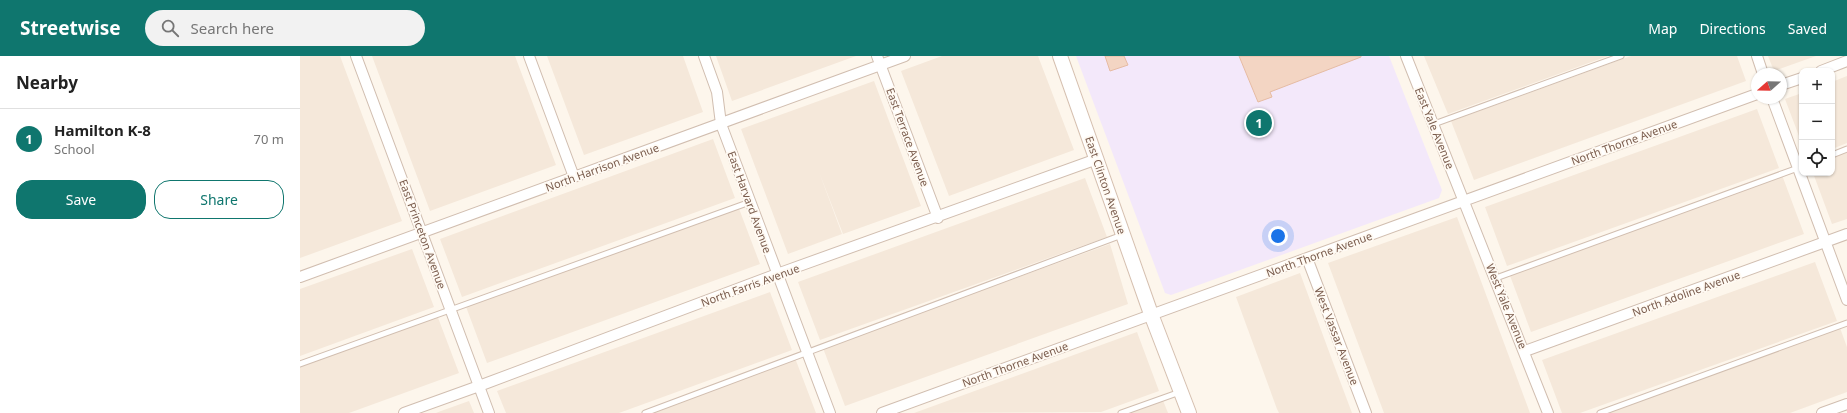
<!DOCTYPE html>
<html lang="en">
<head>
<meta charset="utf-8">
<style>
	:root { --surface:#fff; --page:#f2f2f2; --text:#222; --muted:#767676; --line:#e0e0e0; --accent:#0f766e }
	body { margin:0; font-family:"Noto Sans",sans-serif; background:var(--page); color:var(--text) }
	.controls { position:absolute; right:12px; top:12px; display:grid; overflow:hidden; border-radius:8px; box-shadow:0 1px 3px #0004 }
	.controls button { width:36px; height:36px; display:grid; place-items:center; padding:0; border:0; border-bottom:1px solid var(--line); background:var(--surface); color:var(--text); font:20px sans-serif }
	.compass { position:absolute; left:1451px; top:12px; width:36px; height:36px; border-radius:50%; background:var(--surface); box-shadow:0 1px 3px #0004; rotate:250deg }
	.you { position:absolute; left:978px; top:180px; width:14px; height:14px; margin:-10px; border:3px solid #fff; border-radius:50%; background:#1a73e8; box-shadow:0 0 0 6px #1a73e833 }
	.badge { display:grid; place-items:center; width:26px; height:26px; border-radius:50%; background:var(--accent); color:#fff; font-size:13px; font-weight:700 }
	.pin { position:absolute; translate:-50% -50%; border:2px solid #fff; box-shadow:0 1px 4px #0006 }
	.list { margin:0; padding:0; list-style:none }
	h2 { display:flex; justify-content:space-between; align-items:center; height:52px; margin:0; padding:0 16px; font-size:17px }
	h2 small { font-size:13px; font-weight:400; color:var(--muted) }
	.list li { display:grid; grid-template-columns:26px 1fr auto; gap:12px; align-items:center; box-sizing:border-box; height:60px; padding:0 16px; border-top:1px solid var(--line) }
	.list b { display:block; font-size:15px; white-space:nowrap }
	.list p { margin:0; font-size:13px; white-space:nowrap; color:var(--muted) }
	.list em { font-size:13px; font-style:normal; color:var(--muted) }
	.actions { display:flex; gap:8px; padding:12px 16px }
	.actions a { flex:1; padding:9px 0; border:1px solid var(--accent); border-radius:16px; text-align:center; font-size:14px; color:var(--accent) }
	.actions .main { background:var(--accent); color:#fff }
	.icon { flex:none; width:22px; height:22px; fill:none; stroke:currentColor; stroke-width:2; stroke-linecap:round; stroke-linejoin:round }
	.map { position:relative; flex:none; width:1547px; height:357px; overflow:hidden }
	header { display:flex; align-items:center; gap:24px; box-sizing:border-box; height:56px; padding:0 20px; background:var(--accent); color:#fff }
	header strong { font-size:19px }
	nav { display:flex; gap:22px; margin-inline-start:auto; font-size:14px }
	.search { width:280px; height:36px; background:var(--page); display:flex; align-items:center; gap:10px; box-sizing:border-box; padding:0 14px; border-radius:22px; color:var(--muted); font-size:15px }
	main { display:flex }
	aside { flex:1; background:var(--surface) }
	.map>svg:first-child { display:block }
	.residential { fill:#f5e8da }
	.education { fill:#f3e8fa }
	.building { fill:#f3d5c3; stroke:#e6bba3 }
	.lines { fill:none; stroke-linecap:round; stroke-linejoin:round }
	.lane-casing { stroke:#d1beb0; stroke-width:7 }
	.street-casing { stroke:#d1beb0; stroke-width:12 }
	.secondary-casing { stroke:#d6c0b0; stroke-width:16 }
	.lane { stroke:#fff; stroke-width:5 }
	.street { stroke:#fff; stroke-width:10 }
	.secondary { stroke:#fff; stroke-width:14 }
	.labels { text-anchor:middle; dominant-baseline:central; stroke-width:3.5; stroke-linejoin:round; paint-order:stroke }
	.street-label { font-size:11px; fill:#7a5c4d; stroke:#fffaf3 }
</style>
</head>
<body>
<header>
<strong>Streetwise</strong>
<div class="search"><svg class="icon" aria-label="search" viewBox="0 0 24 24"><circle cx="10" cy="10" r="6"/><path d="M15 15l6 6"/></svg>Search here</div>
<nav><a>Map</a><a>Directions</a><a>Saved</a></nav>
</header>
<main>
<aside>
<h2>Nearby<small></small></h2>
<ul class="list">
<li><span class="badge">1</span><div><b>Hamilton K-8</b><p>School</p></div><em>70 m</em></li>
</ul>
<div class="actions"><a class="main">Save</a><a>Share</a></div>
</aside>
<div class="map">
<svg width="1547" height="357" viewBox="0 0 1547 357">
	<rect width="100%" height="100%" fill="#fdf6ec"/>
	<!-- residential -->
	<path class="residential" d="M0,0H40L102,165L0,202Z
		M72,0H215L256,109L130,155Z
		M247,0H383L403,56L284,99Z
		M416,0H556L432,45Z
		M642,0H738L774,94L649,140L601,15Z
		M1124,0H1308L1148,58Z
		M1331,0H1437L1446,25L1174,124L1151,65Z
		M1468,0H1516L1474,15Z
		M1547,20V87L1532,93V26Z
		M574,25L621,150L543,178L519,116L542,178L488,198L441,73Z
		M1502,37V88L1485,43Z
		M1457,53L1479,112L1207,210L1185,151Z
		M413,83L435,142L162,241L140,183Z
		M1547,96V163L1532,168L1513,117H1532V101Z
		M1482,119L1504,178L1231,276L1209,217Z
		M785,122L807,181L520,284L498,226Z
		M438,150L460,208L187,307L165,248Z
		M1157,161L1178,217L1230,357H1084L1028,207Z
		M810,188L828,248L545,350L523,292Z
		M112,193L134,251L0,300V233Z
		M1515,206L1537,265L1280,357H1262L1242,304Z
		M1000,217L1031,301L1052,357H979L977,353L936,241Z
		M470,236L492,294L319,357H206L197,335Z
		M137,259L159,317L49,357H0V308Z
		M1540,272L1547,291V336L1490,357H1304Z
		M837,276L859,335L801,356L614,357Z
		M495,302L516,357H342Z
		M862,342L868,357H822Z
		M169,345L174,357H136L141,355Z"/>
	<!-- education -->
	<path class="education" d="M776,0H1089L1142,134L1139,142L871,239L865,237Z"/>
	<!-- building -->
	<path class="building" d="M805,0H824L828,9L810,15Z
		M939,0H1061V1L970,36L972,41L958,46Z"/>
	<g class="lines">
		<defs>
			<path id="lane" d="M1134,68L1321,0
				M1532,99L1547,93
				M1196,222L1498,112
				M0,308L450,146
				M345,357L822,179
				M821,357L880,336
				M1300,357L1547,267"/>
			<path id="street" d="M56,0L189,357
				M229,0L274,121
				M404,0L417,36L421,68L530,357
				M577,0L638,162
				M1106,0L1248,357
				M1457,0L1463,18
				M1521,15L1547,5
				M1481,29L1502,22
				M1472,42L1547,244
				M1007,202L1066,357
				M0,221L605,0
				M1225,295L1547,178
				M104,357L179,330L477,218L797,103
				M582,357L1457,38
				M1522,357L1547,348"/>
			<path id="secondary" d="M760,0L851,258L889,357"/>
		</defs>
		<!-- lane casing -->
		<use href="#lane" class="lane-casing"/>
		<!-- street casing -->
		<use href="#street" class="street-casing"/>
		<!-- secondary casing -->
		<use href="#secondary" class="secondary-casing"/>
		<!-- lane -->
		<use href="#lane" class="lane"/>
		<!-- street -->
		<use href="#street" class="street"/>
		<!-- secondary -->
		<use href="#secondary" class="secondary"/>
	</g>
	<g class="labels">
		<!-- street labels -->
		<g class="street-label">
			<text transform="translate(1135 72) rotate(68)">East Yale Avenue</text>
			<text transform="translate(608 81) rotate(70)">East Terrace Avenue</text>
			<text transform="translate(1324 86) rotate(-20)">North Thorne Avenue</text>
			<text transform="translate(302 111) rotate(-20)">North Harrison Avenue</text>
			<text transform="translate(806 129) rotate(71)">East Clinton Avenue</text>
			<text transform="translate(450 146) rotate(70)">East Harvard Avenue</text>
			<text transform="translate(123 178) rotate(70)">East Princeton Avenue</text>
			<text transform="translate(1019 198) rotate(-20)">North Thorne Avenue</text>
			<text transform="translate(450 229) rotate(-20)">North Farris Avenue</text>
			<text transform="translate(1386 237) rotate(-20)">North Adoline Avenue</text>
			<text transform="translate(1207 250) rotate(68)">West Yale Avenue</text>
			<text transform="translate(1037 280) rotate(69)">West Vassar Avenue</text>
			<text transform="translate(715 308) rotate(-20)">North Thorne Avenue</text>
		</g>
	</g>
</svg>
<div class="controls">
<button>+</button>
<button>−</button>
<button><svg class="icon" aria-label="locate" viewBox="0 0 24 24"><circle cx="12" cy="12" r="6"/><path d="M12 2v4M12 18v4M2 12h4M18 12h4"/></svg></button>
</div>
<svg class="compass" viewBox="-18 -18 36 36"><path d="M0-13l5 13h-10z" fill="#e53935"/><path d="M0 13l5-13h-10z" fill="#767676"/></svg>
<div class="you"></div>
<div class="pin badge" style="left:959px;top:67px">1</div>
</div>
</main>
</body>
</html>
